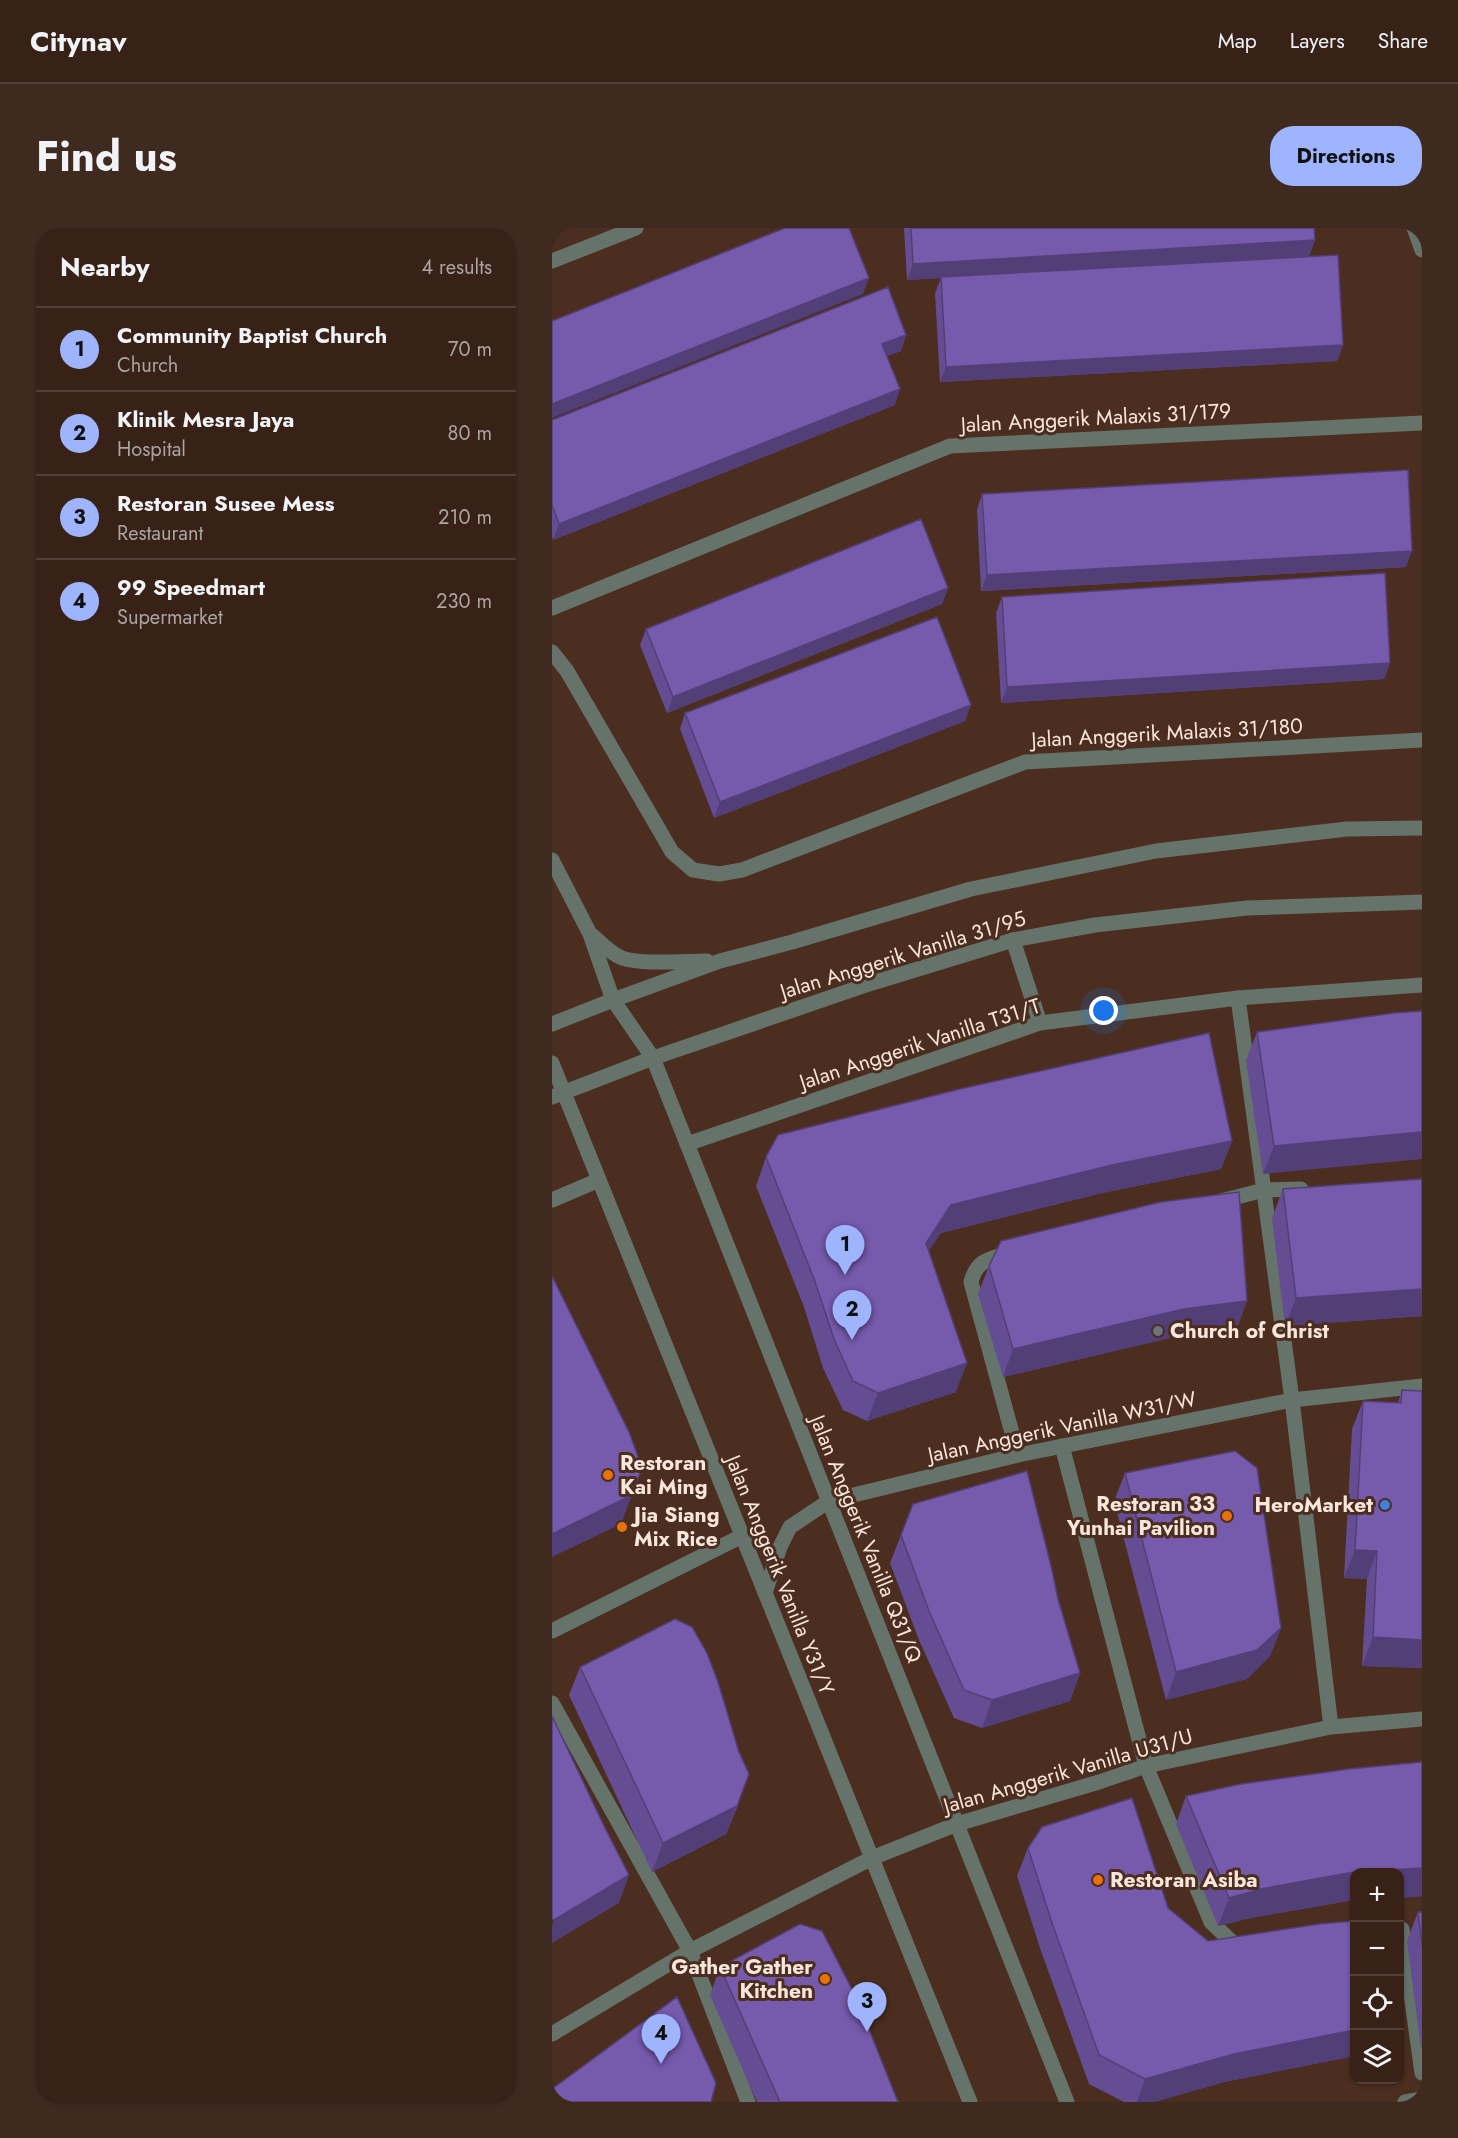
<!DOCTYPE html>
<html lang="en">
<head>
<meta charset="utf-8">
<style>
	:root { --surface:#382217; --page:#3f2a20; --text:#f1f3f6; --muted:#aba4a1; --line:#523f36; --accent:#9eb4fd }
	body { margin:0; font-family:Jost,sans-serif; background:var(--page); color:var(--text) }
	.controls { position:absolute; right:18px; bottom:18px; display:grid; overflow:hidden; border-radius:12px; box-shadow:0 2px 4px #0004 }
	.controls button { width:54px; height:54px; display:grid; place-items:center; padding:0; border:0; border-bottom:2px solid var(--line); background:var(--surface); color:var(--text); font:30px sans-serif }
	.you { position:absolute; left:552px; top:783px; width:21px; height:21px; margin:-15px; border:4px solid #fff; border-radius:50%; background:#1a73e8; box-shadow:0 0 0 9px #1a73e833 }
	.badge { display:grid; place-items:center; width:39px; height:39px; border-radius:50%; background:var(--accent); color:#111; font-size:20px; font-weight:700 }
	.pin { position:absolute; translate:-50% -50px; filter:drop-shadow(0 2px 3px #0008) }
	.pin::after { content:''; position:absolute; top:32px; width:21px; height:18px; background:inherit; clip-path:polygon(0 0,100% 0,50% 100%) }
	.list { margin:0; padding:0; list-style:none }
	h2 { display:flex; justify-content:space-between; align-items:center; height:78px; margin:0; padding:0 24px; font-size:26px }
	h2 small { font-size:20px; font-weight:400; color:var(--muted) }
	.list li { display:grid; grid-template-columns:39px 1fr auto; gap:18px; align-items:center; box-sizing:border-box; height:84px; padding:0 24px; border-top:2px solid var(--line) }
	.list b { display:block; font-size:22px; white-space:nowrap }
	.list p { margin:0; font-size:20px; white-space:nowrap; color:var(--muted) }
	.list em { font-size:20px; font-style:normal; color:var(--muted) }
	.icon { flex:none; width:33px; height:33px; fill:none; stroke:currentColor; stroke-width:2; stroke-linecap:round; stroke-linejoin:round }
	.map { position:relative; flex:none; width:870px; height:1874px; overflow:hidden; border-radius:24px }
	header { display:flex; align-items:center; gap:36px; box-sizing:border-box; height:84px; padding:0 30px; background:var(--surface); border-bottom:2px solid var(--line) }
	header strong { font-size:28px }
	nav { display:flex; gap:33px; margin-inline-start:auto; font-size:21px }
	.intro { display:flex; align-items:center; justify-content:space-between; box-sizing:border-box; height:144px; padding:0 36px }
	h1 { margin:0; font-size:42px }
	.button { padding:15px 27px; border-radius:24px; background:var(--accent); color:#111; font-size:21px; font-weight:700 }
	main { display:flex; gap:36px; padding:0 36px }
	aside { flex:1; background:var(--surface); border-radius:24px; box-shadow:0 2px 4px #0004 }
	.map>svg:first-child { display:block }
	.lines { fill:none; stroke-linecap:round; stroke-linejoin:round }
	.service { stroke:#65736a; stroke-width:15 }
	.minor { stroke:#65736a; stroke-width:15 }
	.tertiary { stroke:#65736a; stroke-width:15 }
	.wall { fill:#654d94 }
	.shaded-wall { fill:#533f78 }
	.building { fill:#765aac; stroke:#533f78; stroke-width:1.5 }
	.worship-dot { fill:#6b7280; stroke:#4b2e1f; stroke-width:2 }
	.food-dot { fill:#e8710a; stroke:#4b2e1f; stroke-width:2 }
	.shop-dot { fill:#3f7fe0; stroke:#4b2e1f; stroke-width:2 }
	.labels { text-anchor:middle; dominant-baseline:central; stroke-width:6; stroke-linejoin:round; paint-order:stroke }
	.street-label { font-size:21px; fill:#fae6dd; stroke:#4b2e1f }
	.poi-label { font-size:21px; font-weight:bold; fill:#fae6dd; stroke:#4b2e1f; text-anchor:start }
</style>
</head>
<body>
<header>
<strong>Citynav</strong>
<nav><a>Map</a><a>Layers</a><a>Share</a></nav>
</header>
<div class="intro"><h1>Find us</h1><a class="button">Directions</a></div>
<main>
<aside>
<h2>Nearby<small>4 results</small></h2>
<ul class="list">
<li><span class="badge">1</span><div><b>Community Baptist Church</b><p>Church</p></div><em>70 m</em></li>
<li><span class="badge">2</span><div><b>Klinik Mesra Jaya</b><p>Hospital</p></div><em>80 m</em></li>
<li><span class="badge">3</span><div><b>Restoran Susee Mess</b><p>Restaurant</p></div><em>210 m</em></li>
<li><span class="badge">4</span><div><b>99 Speedmart</b><p>Supermarket</p></div><em>230 m</em></li>
</ul>
</aside>
<div class="map">
<svg width="870" height="1874" viewBox="0 0 870 1874">
	<rect width="100%" height="100%" fill="#4b2e1f"/>
	<g class="lines">
		<!-- service -->
		<path class="service" d="M686,770L740,1172
			M669,973L712,962L749,961
			M459,1024C438,1031 425,1031 419,1054L466,1227
			M510,1218L594,1538L659,1694L681,1715L693,1717
			M0,1475L138,1723L196,1874
			M850,1701L870,1845"/>
		<!-- minor -->
		<path class="minor" d="M862,0L870,22
			M0,33L84,0
			M0,380L398,218L870,195
			M0,424L15,443L120,624L141,642L167,646L190,642L473,534L870,512
			M461,712L488,795
			M135,916L488,795L686,770L870,757
			M0,972L47,952
			M740,1172L779,1499
			M213,1365L228,1319L238,1299L277,1273L466,1227L740,1172L870,1158
			M0,1403L190,1308
			M0,1806L138,1723L320,1630L405,1596L547,1554L594,1538L779,1499L870,1491
			M853,1874L870,1871"/>
		<!-- tertiary -->
		<path class="tertiary" d="M0,632L38,706L61,772L101,830L515,1874
			M40,707C49,715 59,726 70,730C91,737 132,733 155,733
			M0,796L61,772L168,733L240,714L419,661L604,623L795,601L870,600
			M0,835L418,1874
			M0,869L101,830L317,756L461,712L543,697L695,680L870,674"/>
	</g>
	<!-- wall -->
	<path class="wall" d="M352,0H762L763,12L757,28L609,37L791,117L785,133L388,154L383,65L389,50L355,52Z
		M354,107L349,123L335,128L343,177L1,312L0,308V192Z
		M430,266L854,339L429,363L425,282Z
		M396,360L390,376L115,485L88,417L94,401Z
		M450,369L838,435L832,451L449,475L444,385Z
		M133,485L413,493L162,590L128,501Z
		M842,785L711,946L694,832L705,804Z
		M680,913L669,941L550,965L389,1005L376,1023L404,1164L315,1193L291,1182L271,1140L252,1079L204,958L214,929Z
		M870,951V1088L733,1098L720,990L731,961Z
		M437,1038L685,1101L622,1109L451,1149L426,1066Z
		M850,1162L870,1163V1440L810,1438L815,1351L792,1350L800,1201L811,1173L846,1175Z
		M573,1245L729,1400L718,1428L695,1451L614,1472L562,1273Z
		M349,1307L506,1371L528,1445L518,1473L430,1500L402,1490L367,1412L338,1335Z
		M28,1439L187,1575L174,1606L100,1644L17,1467Z
		M870,1534V1668L796,1673L698,1690L666,1698L624,1596L634,1568Z
		M476,1620L616,1680L656,1713L802,1693V1828L672,1854L602,1874H572L537,1856L489,1723L465,1648Z
		M866,1684H870V1820H869L855,1713Z
		M168,1739L346,1874H205L158,1767Z"/>
	<!-- shaded-wall -->
	<path class="shaded-wall" d="M763,12L757,28L355,52L361,36Z
		M317,50L311,66L0,190V176Z
		M354,107L349,123L324,132L330,116Z
		M791,117L785,133L388,154L394,139Z
		M348,161L343,177L1,312L7,296Z
		M860,323L854,339L429,363L435,347Z
		M396,360L390,376L115,485L121,469Z
		M838,435L832,451L449,475L455,459Z
		M419,477L413,493L162,590L168,574Z
		M870,904V931L711,946L722,918Z
		M680,913L669,941L550,965L389,1005L363,1043L374,1015L399,977L560,937Z
		M870,1061V1088L733,1098L744,1070Z
		M695,1073L685,1101L622,1109L451,1149L461,1121L632,1081Z
		M415,1135L404,1164L315,1193L326,1165Z
		M80,1267L69,1296L0,1329V1306Z
		M803,1322L825,1323L815,1351L792,1350Z
		M729,1400L718,1428L695,1451L614,1472L624,1444Z
		M821,1409L870,1412V1440L810,1438Z
		M528,1445L518,1473L430,1500L440,1472Z
		M197,1546L174,1606L100,1644L111,1615Z
		M870,1640V1668L848,1670V1644H805Z
		M802,1645V1672L698,1690L666,1698L677,1670L709,1661Z
		M77,1647L67,1675L0,1715V1698L2,1692Z
		M802,1802V1828L672,1854L602,1874H585L593,1851L682,1826Z"/>
	<!-- building -->
	<path class="building" d="M233,0H297L317,50L0,176V93Z
		M359,0H762L763,12L361,36Z
		M786,27L791,117L394,139L389,49Z
		M336,59L354,107L330,116L348,161L7,296L0,277V192Z
		M856,242L860,323L435,347L430,266Z
		M369,291L396,360L121,469L94,401Z
		M833,345L838,435L455,459L450,369Z
		M385,389L419,477L168,574L133,485Z
		M870,783V904L722,918L705,804L842,785Z
		M657,805L680,913L560,937L399,977L374,1015L415,1135L326,1165L301,1153L282,1111L262,1051L214,929L226,907L408,861Z
		M870,951V1061L744,1070L731,961Z
		M687,964L695,1073L632,1081L461,1121L437,1038L449,1013L609,974Z
		M0,1048L77,1204L90,1239L80,1267L0,1306Z
		M850,1162L870,1163V1412L821,1409L825,1323L803,1322L811,1173L849,1175Z
		M683,1223L705,1240L729,1400L705,1422L624,1444L573,1245Z
		M475,1243L499,1338L506,1371L528,1445L440,1472L412,1462L377,1383L349,1307L361,1276Z
		M123,1391L140,1399L155,1425L166,1454L187,1524L197,1546L185,1578L111,1615L28,1439Z
		M0,1488L53,1600L77,1647L2,1692L0,1691Z
		M870,1534V1640L802,1644L709,1661L677,1670L634,1568L689,1556L797,1541Z
		M580,1570L616,1680L656,1713L767,1696L802,1693V1802L682,1826L593,1851L547,1827L500,1695L476,1620L490,1599Z
		M866,1684H870V1718Z
		M248,1696L270,1703L305,1771L346,1874H228L168,1739Z
		M125,1769L164,1855L159,1874H0V1861Z"/>
	<!-- markers -->
	<circle class="worship-dot" cx="606" cy="1103" r="6"/>
	<g class="food-dot">
		<circle cx="56" cy="1247" r="6"/>
		<circle cx="675" cy="1288" r="6"/>
		<circle cx="70" cy="1299" r="6"/>
		<circle cx="546" cy="1652" r="6"/>
		<circle cx="273" cy="1751" r="6"/>
	</g>
	<circle class="shop-dot" cx="833" cy="1277" r="6"/>
	<g class="labels">
		<!-- street labels -->
		<g class="street-label">
			<text transform="translate(544 190) rotate(-3)">Jalan Anggerik Malaxis 31/179</text>
			<text transform="translate(615 505) rotate(-3)">Jalan Anggerik Malaxis 31/180</text>
			<text transform="translate(351 727) rotate(-17)">Jalan Anggerik Vanilla 31/95</text>
			<text transform="translate(368 816) rotate(-18)">Jalan Anggerik Vanilla T31/T</text>
			<text transform="translate(510 1199) rotate(-12)">Jalan Anggerik Vanilla W31/W</text>
			<text transform="translate(314 1311) rotate(68)">Jalan Anggerik Vanilla Q31/Q</text>
			<text transform="translate(228 1347) rotate(68)">Jalan Anggerik Vanilla Y31/Y</text>
			<text transform="translate(516 1543) rotate(-16)">Jalan Anggerik Vanilla U31/U</text>
		</g>
		<!-- poi labels -->
		<g class="poi-label">
			<text x="618" y="1103">Church of Christ</text>
			<text x="68" y="1235">Restoran<tspan x="68" dy="24">Kai Ming</tspan></text>
			<text x="663" y="1276" text-anchor="end">Restoran 33<tspan x="663" dy="24">Yunhai Pavilion</tspan></text>
			<text x="821" y="1277" text-anchor="end">HeroMarket</text>
			<text x="82" y="1287">Jia Siang<tspan x="82" dy="24">Mix Rice</tspan></text>
			<text x="558" y="1652">Restoran Asiba</text>
			<text x="261" y="1739" text-anchor="end">Gather Gather<tspan x="261" dy="24">Kitchen</tspan></text>
		</g>
	</g>
</svg>
<div class="controls">
<button>+</button>
<button>−</button>
<button><svg class="icon" aria-label="locate" viewBox="0 0 24 24"><circle cx="12" cy="12" r="6"/><path d="M12 2v4M12 18v4M2 12h4M18 12h4"/></svg></button>
<button><svg class="icon" aria-label="layers" viewBox="0 0 24 24"><path d="M12 4l9 5-9 5-9-5zM3 14l9 5 9-5"/></svg></button>
</div>
<div class="you"></div>
<div class="pin badge" style="left:293px;top:1047px">1</div>
<div class="pin badge" style="left:300px;top:1112px">2</div>
<div class="pin badge" style="left:315px;top:1804px">3</div>
<div class="pin badge" style="left:109px;top:1836px">4</div>
</div>
</main>
</body>
</html>
